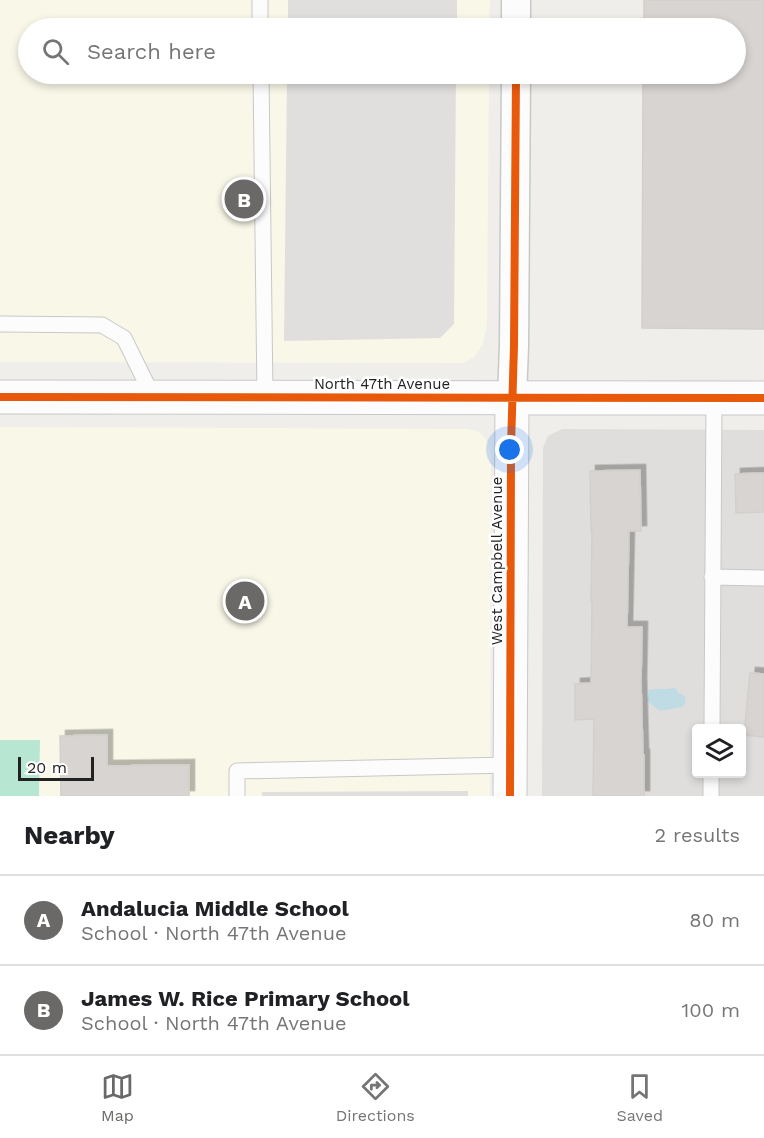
<!DOCTYPE html>
<html lang="en">
<head>
<meta charset="utf-8">
<style>
	:root { --surface:#fff; --page:#f6f6f6; --text:#202124; --muted:#757577; --line:#e0e0e0; --accent:#6a6968 }
	body { margin:0; font-family:"Work Sans",sans-serif; background:var(--page); color:var(--text) }
	.controls { position:absolute; right:18px; bottom:18px; display:grid; overflow:hidden; border-radius:6px; box-shadow:0 3px 9px #0003 }
	.controls button { width:54px; height:54px; display:grid; place-items:center; padding:0; border:0; border-bottom:2px solid var(--line); background:var(--surface); color:var(--text); font:30px sans-serif }
	.scale { position:absolute; left:18px; bottom:15px; width:76px; box-sizing:border-box; padding-left:6px; border:3px solid #222; border-top:0; font-size:16px; line-height:21px; white-space:nowrap; color:#222; -webkit-text-stroke:4px #fff; paint-order:stroke }
	.you { position:absolute; left:510px; top:450px; width:21px; height:21px; margin:-15px; border:4px solid #fff; border-radius:50%; background:#1a73e8; box-shadow:0 0 0 9px #1a73e833 }
	.badge { display:grid; place-items:center; width:39px; height:39px; border-radius:50%; background:var(--accent); color:#fff; font-size:20px; font-weight:700 }
	.pin { position:absolute; translate:-50% -50%; border:3px solid #fff; box-shadow:0 2px 6px #0006 }
	.list { margin:0; padding:0; list-style:none }
	h2 { display:flex; justify-content:space-between; align-items:center; height:78px; margin:0; padding:0 24px; font-size:26px }
	h2 small { font-size:20px; font-weight:400; color:var(--muted) }
	.list li { display:grid; grid-template-columns:39px 1fr auto; gap:18px; align-items:center; box-sizing:border-box; height:90px; padding:0 24px; border-top:2px solid var(--line) }
	.list b { display:block; font-size:22px; white-space:nowrap }
	.list p { margin:0; font-size:20px; white-space:nowrap; color:var(--muted) }
	.list em { font-size:20px; font-style:normal; color:var(--muted) }
	.icon { flex:none; width:33px; height:33px; fill:none; stroke:currentColor; stroke-width:2; stroke-linecap:round; stroke-linejoin:round }
	.map { position:relative; flex:none; width:764px; height:796px; overflow:hidden }
	.search { position:absolute; background:var(--surface); box-shadow:0 3px 9px #0003; left:18px; right:18px; top:18px; height:66px; display:flex; align-items:center; gap:15px; box-sizing:border-box; padding:0 21px; border-radius:33px; color:var(--muted); font-size:22px }
	.sheet { height:258px; background:var(--surface) }
	nav { display:flex; justify-content:space-around; align-items:center; box-sizing:border-box; height:84px; border-top:2px solid var(--line); background:var(--surface); font-size:16px; color:var(--muted) }
	nav a { display:grid; justify-items:center; gap:3px }
	nav .on { color:var(--accent) }
	.map>svg:first-child { display:block }
	.residential { fill:#dfdedc; fill-rule:evenodd }
	.education { fill:#f8f7e8 }
	.pitch { fill:#b7e6d2 }
	.parking { fill:#e0dfde }
	.water { fill:#bfdbe3 }
	.building { fill:#d7d4d2; stroke:#d3d0cc; stroke-width:1.5; filter:url(#shadow) }
	.lines { fill:none; stroke-linecap:round; stroke-linejoin:round }
	.service-casing { stroke:#c9c8c7; stroke-width:17 }
	.minor-casing { stroke:#c9c8c7; stroke-width:31 }
	.tertiary-casing { stroke:#c9c8c7; stroke-width:35 }
	.service { stroke:#fdfcfc; stroke-width:15 }
	.minor { stroke:#fdfcfc; stroke-width:28 }
	.tertiary { stroke:#fdfcfc; stroke-width:33 }
	.cycleway-casing { stroke:#fff; stroke-width:11 }
	.cycleway { stroke:#e8590c; stroke-width:8 }
	.labels { text-anchor:middle; dominant-baseline:central; stroke-width:5; stroke-linejoin:round; paint-order:stroke }
	.street-label { font-size:15px; fill:#222; stroke:#fff }
</style>
</head>
<body>
<div class="map">
<svg width="764" height="796" viewBox="0 0 764 796">
	<defs>
		<filter id="shadow"><feDropShadow dx="5.5" dy="-5.5" stdDeviation="0" flood-color="#0004"/></filter>
	</defs>
	<rect width="100%" height="100%" fill="#f0eeeb"/>
	<!-- residential -->
	<path class="residential" d="M562,429L764,430V796H542L543,448L548,436ZM696,728H742V774H696Z"/>
	<!-- education -->
	<path class="education" d="M0,0H490L489,28H28V74H489L487,324L483,344L474,357L463,363L0,362Z
		M0,427L465,429L478,431L486,439L491,453L490,796H0Z"/>
	<!-- pitch -->
	<path class="pitch" d="M0,740H40L39,796H0Z"/>
	<!-- parking -->
	<path class="parking" d="M288,0H457V28H288Z
		M287,74H456L454,324L440,338L284,341Z
		M468,791V796H262V792Z"/>
	<!-- water -->
	<path class="water" d="M673,688L677,689L678,693C684,695 687,697 685,704L682,707L660,711L647,701L649,690C657,688 665,690 673,688Z"/>
	<!-- building -->
	<path class="building" d="M644,0H764V329L642,328L643,74H735V28H644Z
		M640,470L641,531H629L627,627H642L641,683L643,755H644V796H593L594,719L575,720V684L591,683L592,601H591L592,531H591L590,471Z
		M764,473V512L736,513L735,474Z
		M750,673L764,674V737L744,735Z
		M107,735V766L189,765V796H61L60,736Z"/>
	<g class="lines">
		<defs>
			<path id="service" d="M260,0V28
				M261,74L265,397
				M0,324L102,325L124,338L153,397
				M712,577L764,578
				M712,728L714,398
				M237,796V771L510,765
				M711,796V774"/>
			<path id="minor" d="M516,28V0
				M512,398L514,346L516,74"/>
			<path id="tertiary" d="M0,397L764,398
				M510,796L512,398"/>
		</defs>
		<!-- service casing -->
		<use href="#service" class="service-casing"/>
		<!-- minor casing -->
		<use href="#minor" class="minor-casing"/>
		<!-- tertiary casing -->
		<use href="#tertiary" class="tertiary-casing"/>
		<!-- service -->
		<use href="#service" class="service"/>
		<!-- minor -->
		<use href="#minor" class="minor"/>
		<!-- tertiary -->
		<use href="#tertiary" class="tertiary"/>
		<defs>
			<path id="cycleway" d="M0,397L764,398
				M510,796L511,446L514,346L516,74"/>
		</defs>
		<!-- cycleway casing -->
		<use href="#cycleway" class="cycleway-casing"/>
		<!-- cycleway -->
		<use href="#cycleway" class="cycleway"/>
	</g>
	<g class="labels">
		<!-- street labels -->
		<g class="street-label">
			<text x="382" y="384">North 47th Avenue</text>
			<text transform="translate(497 561) rotate(-90)">West Campbell Avenue</text>
		</g>
	</g>
</svg>
<div class="controls">
<button><svg class="icon" aria-label="layers" viewBox="0 0 24 24"><path d="M12 4l9 5-9 5-9-5zM3 14l9 5 9-5"/></svg></button>
</div>
<div class="scale">20 m</div>
<div class="you"></div>
<div class="pin badge" style="left:245px;top:601px">A</div>
<div class="pin badge" style="left:244px;top:199px">B</div>
<div class="search"><svg class="icon" aria-label="search" viewBox="0 0 24 24"><circle cx="10" cy="10" r="6"/><path d="M15 15l6 6"/></svg>Search here</div>
</div>
<section class="sheet">
<h2>Nearby<small>2 results</small></h2>
<ul class="list">
<li><span class="badge">A</span><div><b>Andalucia Middle School</b><p>School · North 47th Avenue</p></div><em>80 m</em></li>
<li><span class="badge">B</span><div><b>James W. Rice Primary School</b><p>School · North 47th Avenue</p></div><em>100 m</em></li>
</ul>
</section>
<nav>
<a class="on"><svg class="icon" aria-label="map" viewBox="0 0 24 24"><path d="M3 6l6-2 6 2 6-2v14l-6 2-6-2-6 2zM9 4v14M15 6v14"/></svg>Map</a>
<a><svg class="icon" aria-label="directions" viewBox="0 0 24 24"><path d="M12 3l9 9-9 9-9-9zM9 14v-3h6M13 9l2 2-2 2"/></svg>Directions</a>
<a><svg class="icon" aria-label="saved" viewBox="0 0 24 24"><path d="M7 4h10v16l-5-4-5 4z"/></svg>Saved</a>
</nav>
</body>
</html>
